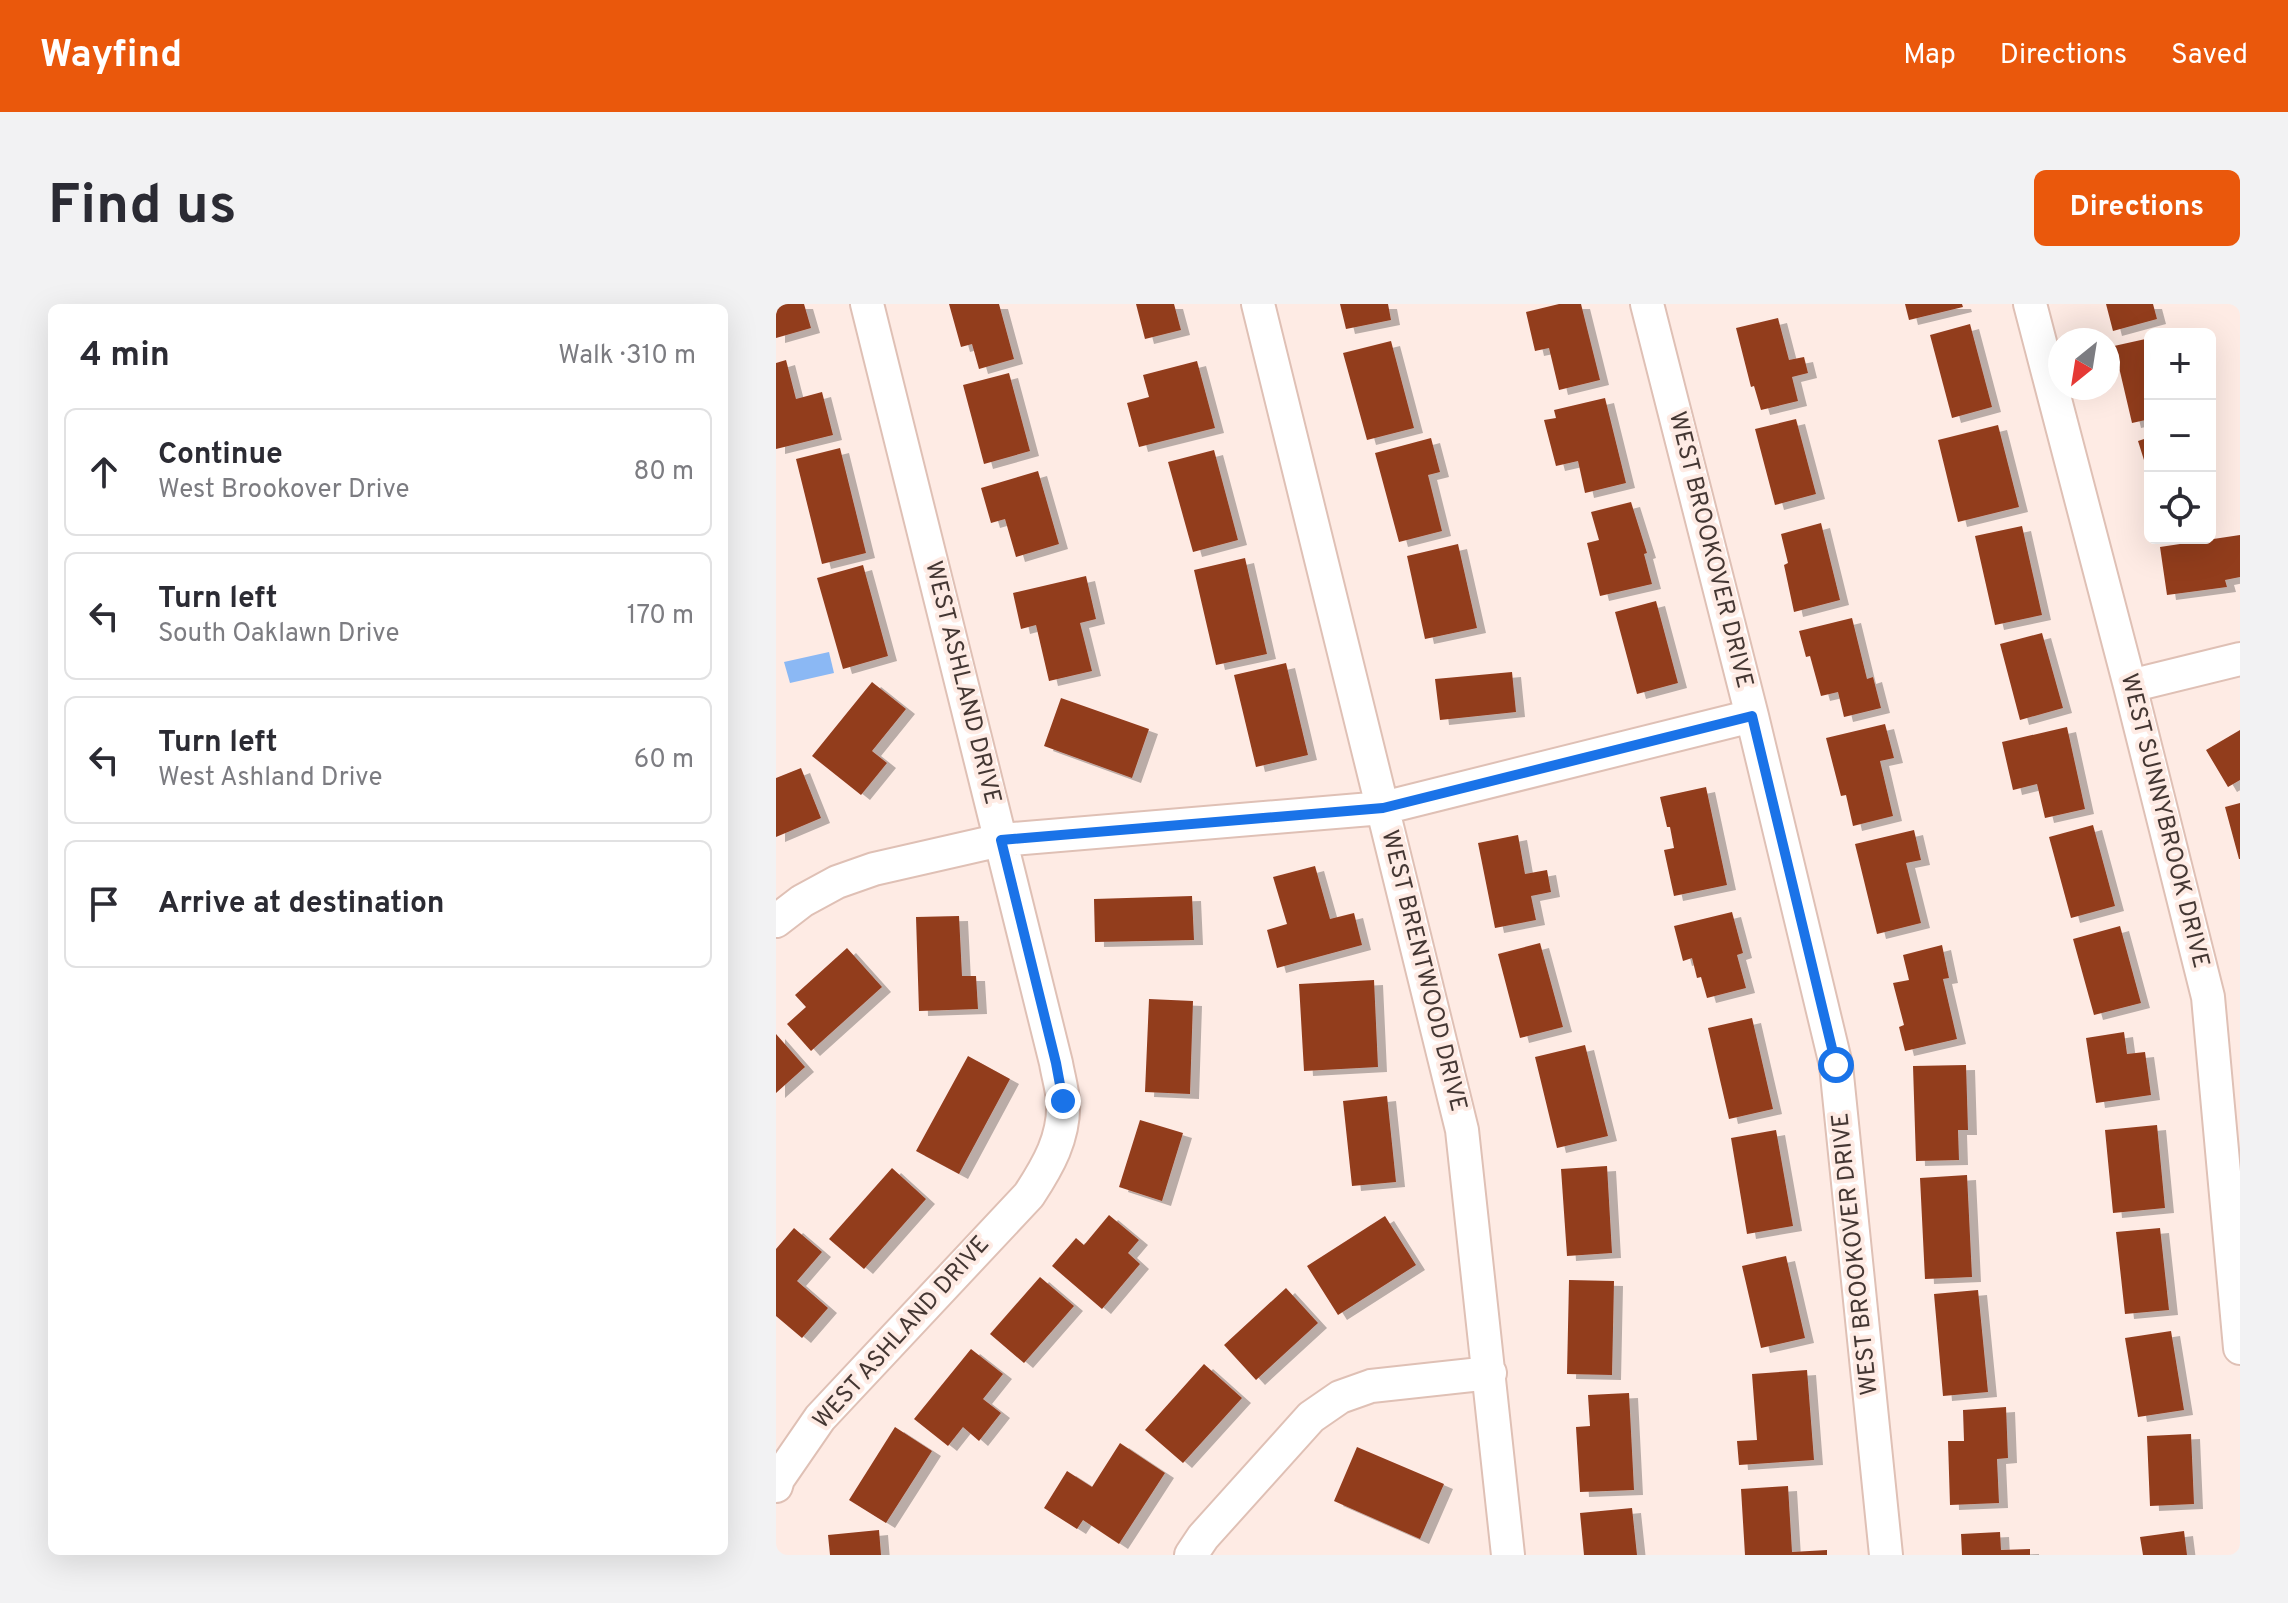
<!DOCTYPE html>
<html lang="en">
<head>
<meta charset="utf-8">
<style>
	:root { --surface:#fff; --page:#f2f2f3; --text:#2b2b33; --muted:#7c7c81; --line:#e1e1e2; --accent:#ea580c }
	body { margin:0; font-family:Overpass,sans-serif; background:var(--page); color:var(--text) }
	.controls { position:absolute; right:24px; top:24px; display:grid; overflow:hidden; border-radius:12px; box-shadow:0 8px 32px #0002 }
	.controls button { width:72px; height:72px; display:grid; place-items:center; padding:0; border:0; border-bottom:2px solid var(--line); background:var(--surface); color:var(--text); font:40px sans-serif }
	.compass { position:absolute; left:1272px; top:24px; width:72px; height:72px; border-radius:50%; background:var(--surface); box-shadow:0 8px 32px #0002; rotate:210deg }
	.stop { position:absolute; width:24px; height:24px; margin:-18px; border:6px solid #1a73e8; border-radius:50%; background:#fff }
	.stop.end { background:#1a73e8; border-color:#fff; box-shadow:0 2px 8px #0008 }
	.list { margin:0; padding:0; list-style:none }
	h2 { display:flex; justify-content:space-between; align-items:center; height:104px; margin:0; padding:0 32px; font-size:34px }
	h2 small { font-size:26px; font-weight:400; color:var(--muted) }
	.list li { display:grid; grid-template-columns:52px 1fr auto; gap:24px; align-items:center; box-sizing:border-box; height:128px; margin:0 16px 16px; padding:0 16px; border:2px solid var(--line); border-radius:12px }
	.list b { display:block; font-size:30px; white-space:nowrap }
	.list p { margin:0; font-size:26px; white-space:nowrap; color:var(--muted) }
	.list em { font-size:26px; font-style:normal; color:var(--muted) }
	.icon { flex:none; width:44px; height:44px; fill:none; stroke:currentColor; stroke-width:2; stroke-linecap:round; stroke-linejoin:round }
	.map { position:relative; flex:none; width:1464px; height:1251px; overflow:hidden; border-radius:12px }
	header { display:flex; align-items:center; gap:48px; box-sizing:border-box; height:112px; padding:0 40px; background:var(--accent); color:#fff }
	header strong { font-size:38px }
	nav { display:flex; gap:44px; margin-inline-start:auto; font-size:28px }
	.intro { display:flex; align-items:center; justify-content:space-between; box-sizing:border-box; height:192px; padding:0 48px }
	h1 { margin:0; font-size:56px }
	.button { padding:20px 36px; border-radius:12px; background:var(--accent); color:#fff; font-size:28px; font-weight:700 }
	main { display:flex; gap:48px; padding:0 48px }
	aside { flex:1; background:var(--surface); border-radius:12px; box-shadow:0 8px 32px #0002 }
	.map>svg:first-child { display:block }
	.water { fill:#8bb8f4 }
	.building { fill:#923c1f; filter:url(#shadow) }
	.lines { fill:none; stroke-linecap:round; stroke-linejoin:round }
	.street-casing { stroke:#dfc0b5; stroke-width:36 }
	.street { stroke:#fff; stroke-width:32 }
	.route { stroke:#1a73e8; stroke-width:10 }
	.labels { text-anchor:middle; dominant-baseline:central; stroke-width:8; stroke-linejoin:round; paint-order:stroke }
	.street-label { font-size:24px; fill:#443733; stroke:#feebe4 }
</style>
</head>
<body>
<header>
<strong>Wayfind</strong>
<nav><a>Map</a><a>Directions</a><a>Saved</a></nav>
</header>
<div class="intro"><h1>Find us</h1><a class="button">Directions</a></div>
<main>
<aside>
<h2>4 min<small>Walk · 310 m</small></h2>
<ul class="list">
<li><svg class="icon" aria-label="ahead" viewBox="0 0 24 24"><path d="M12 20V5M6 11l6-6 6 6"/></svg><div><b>Continue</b><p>West Brookover Drive</p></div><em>80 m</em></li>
<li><svg class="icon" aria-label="left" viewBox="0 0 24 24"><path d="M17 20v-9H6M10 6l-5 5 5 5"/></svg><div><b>Turn left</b><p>South Oaklawn Drive</p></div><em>170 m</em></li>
<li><svg class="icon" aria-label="left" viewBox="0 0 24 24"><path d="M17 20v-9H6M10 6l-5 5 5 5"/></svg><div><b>Turn left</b><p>West Ashland Drive</p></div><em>60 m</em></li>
<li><svg class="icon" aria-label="arrive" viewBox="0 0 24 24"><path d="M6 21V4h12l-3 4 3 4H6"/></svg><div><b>Arrive at destination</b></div></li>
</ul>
</aside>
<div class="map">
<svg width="1464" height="1251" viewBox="0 0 1464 1251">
	<defs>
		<filter id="shadow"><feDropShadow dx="9" dy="5" stdDeviation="0" flood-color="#0004"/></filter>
	</defs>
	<rect width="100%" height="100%" fill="#feebe4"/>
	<!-- water -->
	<path class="water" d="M53,348L58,369L14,379L8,358Z"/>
	<!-- building -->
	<path class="building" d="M0,0H28L35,24L0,34Z
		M173,0H223L238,55L203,65L196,40L185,43Z
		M360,0H398L405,26L369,35Z
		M564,0H612L615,16L570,25Z
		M783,0H805L824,76L783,86L773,44L759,47L750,8Z
		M1129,0H1186L1187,3L1133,16Z
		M1330,0H1377L1381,15L1337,27Z
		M1002,14L1013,56L1028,53L1032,69L1016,73L1022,97L985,106L978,82L975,83L960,24Z
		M1194,20L1216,103L1176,114L1154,31Z
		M1374,34V115L1356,119L1338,42Z
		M615,37L638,124L591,136L567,49Z
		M10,56L20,95L46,88L57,131L0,145V59Z
		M421,57L439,124L363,143L351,99L373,93L367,71Z
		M233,69L254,147L208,160L187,81Z
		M829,94L850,179L809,189L802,157L780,162L768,116L780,114L778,106Z
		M1020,115L1040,190L999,201L979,125Z
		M1222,121L1243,203L1182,218L1162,136Z
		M1374,133V172H1373L1362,137Z
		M655,134L664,168L652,171L666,227L623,238L599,149Z
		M64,144L90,249L46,260L20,155Z
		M438,146L462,236L417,248L392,158Z
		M262,167L283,240L240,253L229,215L215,219L205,184Z
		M855,198L871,249L868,250L876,280L824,292L811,239L823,236L815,208Z
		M1045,219L1064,296L1018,308L1008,261L1012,259L1005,230Z
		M1246,222L1266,311L1219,321L1199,232Z
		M1464,231V273L1449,276L1451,283L1391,291L1384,243Z
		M682,240L701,324L649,335L631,252Z
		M469,254L491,350L440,361L418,266Z
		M87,261L112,352L67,365L41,274Z
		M310,272L320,315L304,319L316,367L273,377L260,321L245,325L237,289Z
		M880,297L902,379L861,390L839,308Z
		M1076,314L1091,375L1097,373L1105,404L1068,413L1062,388L1045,392L1034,352L1030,353L1023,327Z
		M1266,329L1287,404L1244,416L1224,340Z
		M510,359L532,451L480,463L458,371Z
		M736,368L740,408L664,416L659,375Z
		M96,378L130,405L96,447L111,459L85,491L36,452Z
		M285,394L373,425L356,474L268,442Z
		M1109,420L1118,454L1104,457L1117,512L1077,522L1070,491L1065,492L1050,434Z
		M1291,423L1309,505L1269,514L1261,480L1237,486L1226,438Z
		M1464,426V476L1452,483L1430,446Z
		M25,464L45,514L0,533V474Z
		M930,483L951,581L898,592L888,546L898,544L894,523H891L884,493Z
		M1464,499V555H1463L1449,503Z
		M1317,521L1339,602L1295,614L1273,533Z
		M1138,526L1145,556L1130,559L1145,619L1101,630L1079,540Z
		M742,531L749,570L771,566L775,588L755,592L760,616L719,624L702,539Z
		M539,562L554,615L578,609L586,641L501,664L491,626L511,620L497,573Z
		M416,592L418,636L319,638L318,595Z
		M956,608L967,649L961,651L970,684L931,694L925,673L921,674L916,654L907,657L898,622Z
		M183,612L186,672H200L202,705L143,707L140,613Z
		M1344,622L1365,699L1318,711L1297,635Z
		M764,639L787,723L744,734L722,650Z
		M1166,641L1173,674L1167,675L1181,735L1129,747L1123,723L1128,721L1117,679L1133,676L1127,651Z
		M71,644L106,683L35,747L11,720L30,703L19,691Z
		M598,676L602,763L528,767L523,680Z
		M373,695L417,697L414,790L369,788Z
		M976,714L997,805L953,815L932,724Z
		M1348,728L1351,750L1369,748L1375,791L1320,799L1310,734Z
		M0,730L29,763L0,789Z
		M809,741L832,832L781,844L759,753Z
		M192,752L234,775L183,870L140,847Z
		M1190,761L1192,826H1182L1183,856L1140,857L1137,762Z
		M611,792L620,878L576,882L567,797Z
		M364,816L407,829L386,897L343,883Z
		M1381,821L1389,904L1337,909L1329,826Z
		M1000,826L1017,922L971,930L955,834Z
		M831,862L836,949L791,952L785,865Z
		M116,864L150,895L88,965L53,935Z
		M1191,871L1196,973L1149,975L1144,874Z
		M333,911L363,936L352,949L364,960L326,1005L276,962L300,934L308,941Z
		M609,912L640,961L562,1011L531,962Z
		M18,924L46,948L21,977L52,1004L26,1034L0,1012V945Z
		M1384,924L1393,1006L1349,1010L1340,928Z
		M1010,952L1029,1034L985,1044L966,962Z
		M264,973L298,1002L248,1059L214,1030Z
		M793,976L838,977L836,1071L791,1070Z
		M510,984L542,1019L480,1076L448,1041Z
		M1202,986L1212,1088L1167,1092L1158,990Z
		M1395,1027L1408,1106L1362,1113L1349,1034Z
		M195,1045L227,1070L207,1095L225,1109L203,1137L187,1123L172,1142L138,1115Z
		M428,1060L466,1094L407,1159L369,1126Z
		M1031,1066L1038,1156L963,1161L961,1137L981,1136L976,1070Z
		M853,1089L858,1186L804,1188L800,1123L814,1122L812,1091Z
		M1230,1103L1232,1154L1221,1155L1223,1199L1174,1201L1172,1137H1188L1187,1106Z
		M119,1123L156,1147L110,1219L73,1196Z
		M1415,1130L1418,1200L1374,1202L1371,1132Z
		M344,1139L389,1169L343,1240L307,1216L301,1225L268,1204L291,1167L316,1183Z
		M581,1143L668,1180L644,1235L558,1197Z
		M1012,1182L1016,1248L1051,1246V1251H969L965,1185Z
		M856,1204L861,1251H808L804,1209Z
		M103,1226L105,1251H54L52,1231Z
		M1408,1227L1411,1251H1367L1364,1233Z
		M1224,1228L1225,1246L1254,1245V1251H1186L1185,1230Z"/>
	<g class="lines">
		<defs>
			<path id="street" d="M482,0L686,826L732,1251
				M871,0L976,412L1060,761L1110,1251
				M1254,0L1354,382L1432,693L1464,1044
				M1354,382L1464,355
				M0,617L26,597L61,578L98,565L225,536L607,504L976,412
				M0,1182L2,1175L44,1114L253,891C272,862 289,833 287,797C286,784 282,771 280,759L91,0
				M415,1251L427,1233L535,1113L564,1093L595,1082L714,1069"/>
		</defs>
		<!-- street casing -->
		<use href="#street" class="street-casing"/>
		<!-- street -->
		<use href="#street" class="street"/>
	</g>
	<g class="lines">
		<!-- route -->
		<path class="route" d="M287,797L280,759L225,536L607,504L976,412L1060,761"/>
	</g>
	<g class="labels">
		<!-- street labels -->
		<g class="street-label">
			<text transform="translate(934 246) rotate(76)">WEST BROOKOVER DRIVE</text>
			<text transform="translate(186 379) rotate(76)">WEST ASHLAND DRIVE</text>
			<text transform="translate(1388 517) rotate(76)">WEST SUNNYBROOK DRIVE</text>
			<text transform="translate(647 667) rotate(76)">WEST BRENTWOOD DRIVE</text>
			<text transform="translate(1080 950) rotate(-96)">WEST BROOKOVER DRIVE</text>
			<text transform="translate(126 1029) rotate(-48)">WEST ASHLAND DRIVE</text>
		</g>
	</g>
</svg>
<div class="controls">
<button>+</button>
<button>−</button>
<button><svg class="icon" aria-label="locate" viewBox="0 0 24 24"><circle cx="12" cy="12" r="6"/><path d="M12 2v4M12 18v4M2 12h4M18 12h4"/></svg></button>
</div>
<svg class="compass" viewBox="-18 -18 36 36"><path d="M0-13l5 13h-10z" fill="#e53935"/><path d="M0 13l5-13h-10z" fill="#7c7c81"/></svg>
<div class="stop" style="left:1060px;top:761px"></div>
<div class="stop end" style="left:287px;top:797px"></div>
</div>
</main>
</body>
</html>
